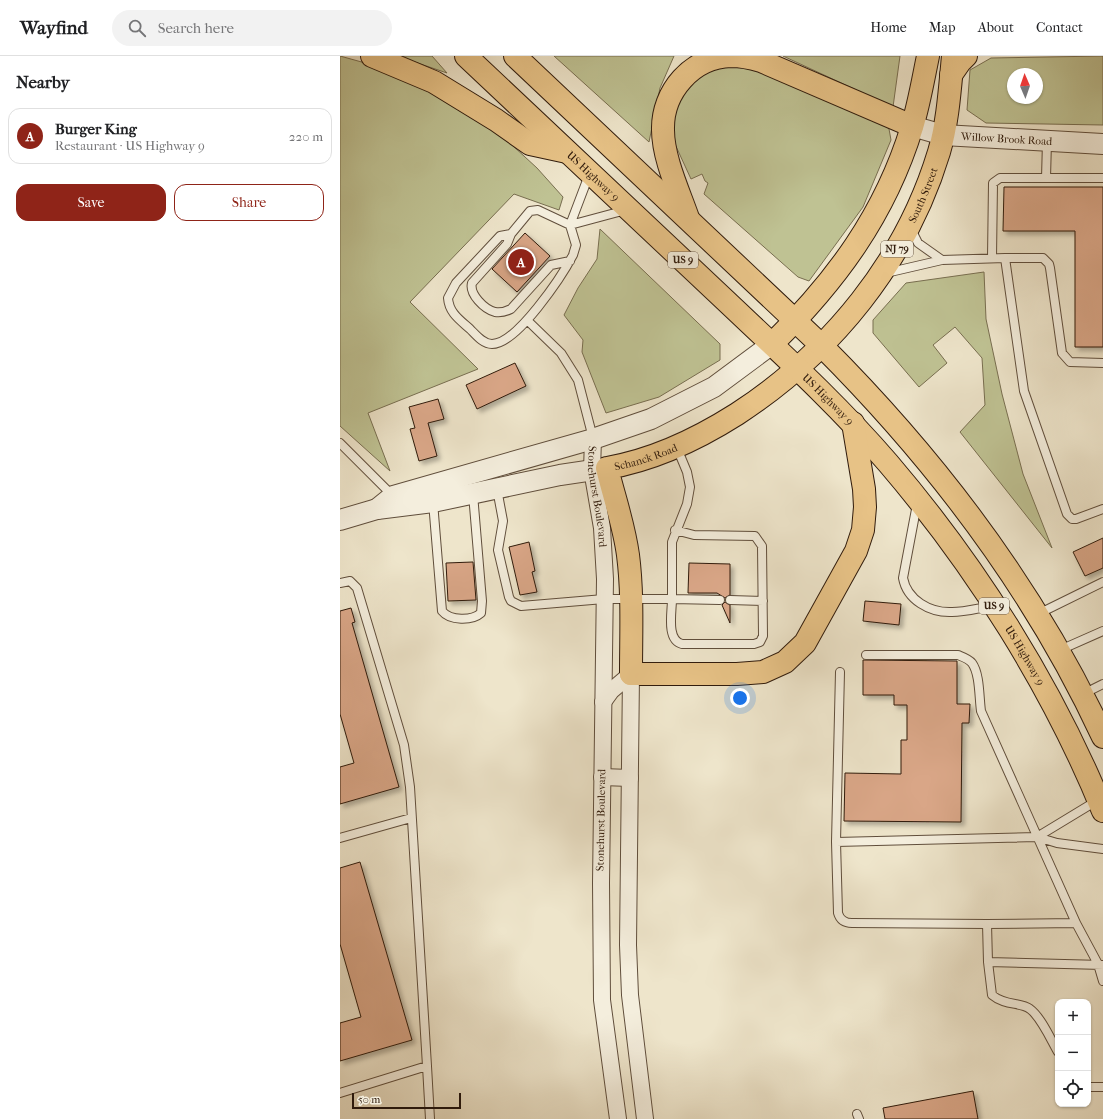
<!DOCTYPE html>
<html lang="en">
<head>
<meta charset="utf-8">
<style>
	:root { --surface:#fff; --page:#f2f2f2; --text:#202124; --muted:#757577; --line:#e0e0e0; --accent:#8f2418 }
	body { margin:0; font-family:"IM FELL French Canon",serif; background:var(--page); color:var(--text) }
	.controls { position:absolute; right:12px; bottom:12px; display:grid; overflow:hidden; border-radius:8px; box-shadow:0 1px 3px #0004 }
	.controls button { width:36px; height:36px; display:grid; place-items:center; padding:0; border:0; border-bottom:1px solid var(--line); background:var(--surface); color:var(--text); font:20px sans-serif }
	.compass { position:absolute; left:667px; top:12px; width:36px; height:36px; border-radius:50%; background:var(--surface); box-shadow:0 1px 3px #0004; rotate:358deg }
	.scale { position:absolute; left:12px; bottom:10px; width:109px; box-sizing:border-box; padding-left:4px; border:2px solid #301b0c; border-top:0; font-size:11px; line-height:14px; white-space:nowrap; color:#301b0c; -webkit-text-stroke:3px #f4eedd; paint-order:stroke }
	.you { position:absolute; left:400px; top:642px; width:14px; height:14px; margin:-10px; border:3px solid #fff; border-radius:50%; background:#1a73e8; box-shadow:0 0 0 6px #1a73e833 }
	.badge { display:grid; place-items:center; width:26px; height:26px; border-radius:50%; background:var(--accent); color:#fff; font-size:13px; font-weight:700 }
	.pin { position:absolute; translate:-50% -50%; border:2px solid #fff; box-shadow:0 1px 4px #0006 }
	.list { margin:0; padding:0; list-style:none }
	h2 { display:flex; justify-content:space-between; align-items:center; height:52px; margin:0; padding:0 16px; font-size:17px }
	h2 small { font-size:13px; font-weight:400; color:var(--muted) }
	.list li { display:grid; grid-template-columns:26px 1fr auto; gap:12px; align-items:center; box-sizing:border-box; height:56px; margin:0 8px 8px; padding:0 8px; border:1px solid var(--line); border-radius:12px }
	.list b { display:block; font-size:15px; white-space:nowrap }
	.list p { margin:0; font-size:13px; white-space:nowrap; color:var(--muted) }
	.list em { font-size:13px; font-style:normal; color:var(--muted) }
	.actions { display:flex; gap:8px; padding:12px 16px }
	.actions a { flex:1; padding:9px 0; border:1px solid var(--accent); border-radius:12px; text-align:center; font-size:14px; color:var(--accent) }
	.actions .main { background:var(--accent); color:#fff }
	.icon { flex:none; width:22px; height:22px; fill:none; stroke:currentColor; stroke-width:2; stroke-linecap:round; stroke-linejoin:round }
	.map { position:relative; flex:none; width:763px; height:1063px; overflow:hidden }
	header { display:flex; align-items:center; gap:24px; box-sizing:border-box; height:56px; padding:0 20px; background:var(--surface); border-bottom:1px solid var(--line) }
	header strong { font-size:19px }
	nav { display:flex; gap:22px; margin-inline-start:auto; font-size:14px }
	.search { width:280px; height:36px; background:var(--page); display:flex; align-items:center; gap:10px; box-sizing:border-box; padding:0 14px; border-radius:22px; color:var(--muted); font-size:15px }
	main { display:flex }
	aside { flex:1; background:var(--surface) }
	.map>svg:first-child { display:block }
	.green { fill:#bfc293; stroke:#786e50; fill-rule:evenodd }
	.building { fill:#d9a687; stroke:#301b0c; filter:url(#shadow) }
	.lines { fill:none; stroke-linecap:round; stroke-linejoin:round }
	.service-casing { stroke:#604e3c; stroke-width:10 }
	.minor-casing { stroke:#604e3c; stroke-width:18 }
	.tertiary-casing { stroke:#604e3c; stroke-width:22 }
	.primary-casing { stroke:#301b0c; stroke-width:24 }
	.trunk-casing { stroke:#301b0c; stroke-width:24 }
	.motorway-casing { stroke:#301b0c; stroke-width:24 }
	.service { stroke:#f4eedd; stroke-width:8 }
	.minor { stroke:#f4eedd; stroke-width:16 }
	.tertiary { stroke:#f4eedd; stroke-width:20 }
	.primary { stroke:#e7c286; stroke-width:22 }
	.trunk { stroke:#e7c286; stroke-width:22 }
	.motorway { stroke:#e7c286; stroke-width:22 }
	.labels { text-anchor:middle; dominant-baseline:central; stroke-width:3; stroke-linejoin:round; paint-order:stroke }
	.shield { fill:#f4eedd; stroke:#6b5a4b; stroke-width:1 }
	.shield-label { font-size:10px; font-weight:bold; fill:#301b0c }
	.street-label { font-size:11px; fill:#301b0c; stroke:#f4eedd }
</style>
</head>
<body>
<header>
<strong>Wayfind</strong>
<div class="search"><svg class="icon" aria-label="search" viewBox="0 0 24 24"><circle cx="10" cy="10" r="6"/><path d="M15 15l6 6"/></svg>Search here</div>
<nav><a>Home</a><a>Map</a><a>About</a><a>Contact</a></nav>
</header>
<main>
<aside>
<h2>Nearby<small></small></h2>
<ul class="list">
<li><span class="badge">A</span><div><b>Burger King</b><p>Restaurant · US Highway 9</p></div><em>220 m</em></li>
</ul>
<div class="actions"><a class="main">Save</a><a>Share</a></div>
</aside>
<div class="map">
<svg width="763" height="1063" viewBox="0 0 763 1063">
	<defs>
		<filter id="shadow"><feDropShadow dx="3.5" dy="3.5" stdDeviation="2" flood-color="#0004"/></filter>
	</defs>
	<rect width="100%" height="100%" fill="#eee5cb"/>
	<filter id="stains"><feTurbulence type="fractalNoise" baseFrequency=".005" numOctaves="4"/><feColorMatrix values="0 0 0 0 .2 0 0 0 0 .09 0 0 0 0 .02 0 0 0 .5 -.17"/></filter>
	<radialGradient id="worn" r=".72"><stop offset=".6" stop-color="#630" stop-opacity="0"/><stop offset="1" stop-color="#630" stop-opacity=".3"/></radialGradient>
	<!-- green -->
	<path class="green" d="M0,0L54,15L148,67L197,112L223,141L219,154L174,138L70,246L138,313L28,357L50,415L0,370Z
		M57,0H92L107,17Z
		M214,0H334L320,32L309,86Z
		M443,0H560L553,51Z
		M763,0V69L646,67L627,54L630,14L651,2ZM673,18H697V42H673Z
		M388,6L410,9L539,64L549,73L551,84L523,151L469,225L458,221L364,138L368,127L365,125L362,118L351,123L334,86L332,52L351,21Z
		M260,173L380,288V304L319,341L266,357L242,296L243,284L224,259L238,232L257,203Z
		M644,216L646,263L662,338L683,418L712,492L620,376L645,349L642,302L615,271L593,289L607,307L579,331L533,277V264L566,227Z"/>
	<!-- building -->
	<path class="building" d="M664,131H763V291H735V175H663Z
		M185,177L210,200L177,236L152,213Z
		M175,307L186,330L137,353L126,329Z
		M98,343L104,363L88,367L97,400L79,405L70,373L75,372L69,351Z
		M763,482V512L745,520L733,496Z
		M189,486L195,515L192,516L197,536L180,539L169,491Z
		M133,506L136,544L108,545L106,507Z
		M349,507L390,508V539L385,542L377,537H348Z
		M525,545L561,548L559,569L523,565Z
		M385,546L390,549V567L382,549Z
		M11,552L15,566L12,567L59,731L0,748V711L14,707L0,658V555Z
		M523,604L617,605V648H630L629,667H622L621,766L504,765L505,717L561,718V684H567V649H554V639H523Z
		M20,806L72,984L0,1005V967L21,961L0,888V812Z
		M633,1035L638,1063H545L543,1052Z"/>
	<g class="lines">
		<defs>
			<path id="service" d="M249,119L230,169L286,154
				M706,122H763
				M198,154L230,169L236,189L233,199C222,220 177,288 152,288C143,288 136,279 130,273C120,264 109,257 108,242L116,227L160,180L171,178L190,155Z
				M571,173L578,187L602,204
				M171,178L167,188L132,227C129,238 144,253 155,256C161,257 165,256 171,253L211,209L230,205
				M652,202L653,127L660,122H706L707,85
				M665,202H703L709,208L710,212L722,297L730,306L763,307
				M546,217L602,204L665,202L684,335L727,458L732,463H736L763,453
				M188,265L221,297L238,324L253,382
				M0,387L53,440
				M157,433L163,465L158,494L169,541L171,545L181,550L264,543H332V486L347,448L350,431L347,416L337,392
				M93,446L102,555C110,565 132,565 141,557L142,545L133,438
				M577,448L563,522C567,544 590,557 612,556C625,556 639,552 652,550
				M335,474L354,479L415,480L422,490L423,580L420,586L414,588H342C326,584 332,556 332,543L380,544
				M0,527L10,525L17,532L64,689L70,731L87,1010L0,1037
				M390,544L423,545
				M698,558L763,526
				M720,594L763,575
				M526,599H618C623,601 629,603 632,607C640,618 639,641 641,655L736,867L647,868L648,906L763,909
				M500,616L496,786L498,857C500,864 505,867 512,867L647,868
				M743,638L763,628
				M697,781L758,744
				M0,782L71,762
				M496,786L697,781L717,787L763,793
				M736,867L758,908L763,925
				M648,906L652,939C665,950 681,946 690,953C701,961 711,984 718,996
				M87,1010L90,1063
				M748,1031H763
				M517,1058L519,1063"/>
			<g id="minor">
				<path id="s1" d="M253,383L252,414L262,472L265,523L261,827L262,944L278,1063"/>
				<path d="M291,618L288,889L290,939L305,1063"/>
				<path d="M263,646L271,635L291,618"/>
				<path d="M262,721L290,722"/>
			</g>
			<g id="tertiary">
				<path id="s2" d="M572,70L603,79L763,88"/>
				<path d="M37,453L53,440L253,383L311,363L374,331L432,288"/>
				<path d="M0,464L37,453L93,446L220,419L267,412"/>
			</g>
			<g id="primary">
				<path d="M432,288C496,225 545,159 572,71C579,48 583,24 588,0"/>
				<path id="s3" d="M291,618C291,578 293,538 288,499C284,469 274,441 267,412C314,404 356,384 397,358C492,296 566,205 599,96C608,66 610,31 613,0"/>
			</g>
			<g id="trunk">
				<path id="s4" d="M126,0C212,82 299,162 385,244C441,297 498,349 548,407C636,510 712,630 763,755"/>
				<path d="M175,0L482,290C596,404 695,534 763,681"/>
				<path d="M348,162C339,136 323,102 323,74C322,36 352,1 391,0C401,0 411,2 421,5L572,70"/>
				<path d="M291,618H397L423,616L445,606L465,587L516,495L523,474L525,451L524,433L513,367"/>
			</g>
			<path id="motorway" d="M32,0L94,26L156,64L190,88L227,96
				M611,19L620,6L626,0"/>
		</defs>
		<!-- service casing -->
		<use href="#service" class="service-casing"/>
		<!-- minor casing -->
		<use href="#minor" class="minor-casing"/>
		<!-- tertiary casing -->
		<use href="#tertiary" class="tertiary-casing"/>
		<!-- primary casing -->
		<use href="#primary" class="primary-casing"/>
		<!-- trunk casing -->
		<use href="#trunk" class="trunk-casing"/>
		<!-- motorway casing -->
		<use href="#motorway" class="motorway-casing"/>
		<!-- service -->
		<use href="#service" class="service"/>
		<!-- minor -->
		<use href="#minor" class="minor"/>
		<!-- tertiary -->
		<use href="#tertiary" class="tertiary"/>
		<!-- primary -->
		<use href="#primary" class="primary"/>
		<!-- trunk -->
		<use href="#trunk" class="trunk"/>
		<!-- motorway -->
		<use href="#motorway" class="motorway"/>
	</g>
	<g class="labels">
		<!-- shield labels -->
		<g class="shield">
			<rect x="541" y="185" width="32" height="16" rx="3"/>
			<rect x="328" y="196" width="30" height="16" rx="3"/>
			<rect x="639" y="542" width="30" height="16" rx="3"/>
		</g>
		<g class="shield-label">
			<text x="557" y="193">NJ 79</text>
			<text x="343" y="204">US 9</text>
			<text x="654" y="550">US 9</text>
		</g>
		<!-- street labels -->
		<g class="street-label">
			<text stroke="none"><textPath href="#s2" startOffset="96">Willow Brook Road</textPath></text>
			<text stroke="none"><textPath href="#s4" startOffset="175">US Highway 9</textPath></text>
			<text stroke="none"><textPath href="#s3" startOffset="642">South Street</textPath></text>
			<text stroke="none"><textPath href="#s4" startOffset="499">US Highway 9</textPath></text>
			<text stroke="none"><textPath href="#s3" startOffset="249">Schanck Road</textPath></text>
			<text stroke="none"><textPath href="#s1" startOffset="58">Stonehurst Boulevard</textPath></text>
			<text stroke="none"><textPath href="#s4" startOffset="823">US Highway 9</textPath></text>
			<text transform="translate(261 764) rotate(-89)">Stonehurst Boulevard</text>
		</g>
	</g>
	<rect width="100%" height="100%" filter="url(#stains)"/>
	<rect width="100%" height="100%" fill="url(#worn)"/>
</svg>
<div class="controls">
<button>+</button>
<button>−</button>
<button><svg class="icon" aria-label="locate" viewBox="0 0 24 24"><circle cx="12" cy="12" r="6"/><path d="M12 2v4M12 18v4M2 12h4M18 12h4"/></svg></button>
</div>
<svg class="compass" viewBox="-18 -18 36 36"><path d="M0-13l5 13h-10z" fill="#e53935"/><path d="M0 13l5-13h-10z" fill="#757577"/></svg>
<div class="scale">50 m</div>
<div class="you"></div>
<div class="pin badge" style="left:181px;top:206px">A</div>
</div>
</main>
</body>
</html>
